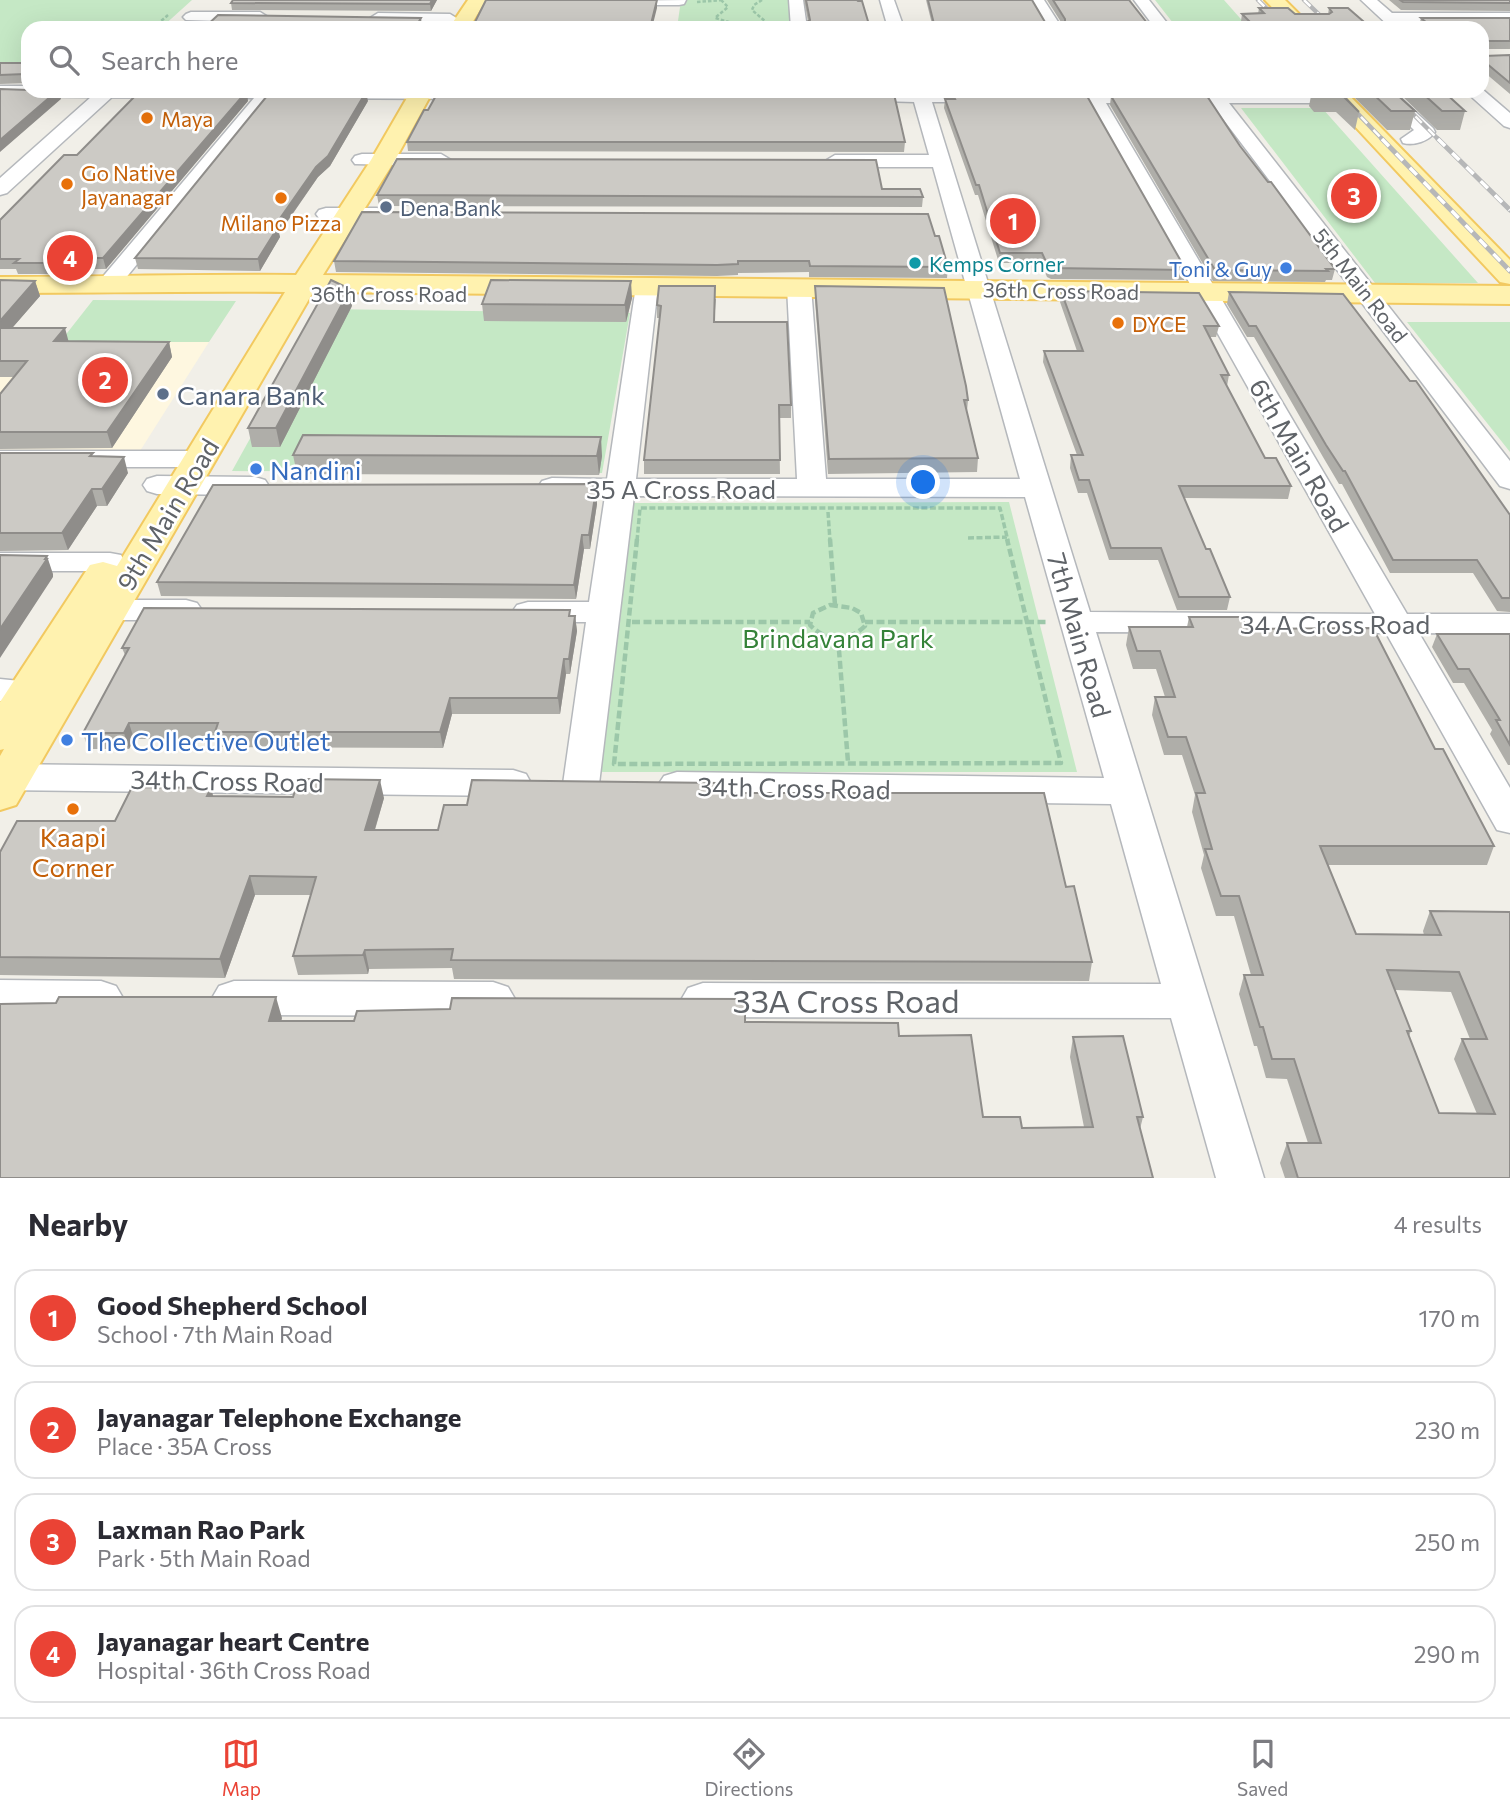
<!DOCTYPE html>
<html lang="en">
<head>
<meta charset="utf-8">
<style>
	:root { --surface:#fff; --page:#f2f2f3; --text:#2b2b33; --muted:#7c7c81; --line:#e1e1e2; --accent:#ea4335 }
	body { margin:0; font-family:Commissioner,sans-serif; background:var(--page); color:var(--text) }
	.you { position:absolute; left:924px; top:483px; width:24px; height:24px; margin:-18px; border:5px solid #fff; border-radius:50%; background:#1a73e8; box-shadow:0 0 0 10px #1a73e833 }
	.badge { display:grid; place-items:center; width:46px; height:46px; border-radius:50%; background:var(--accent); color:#fff; font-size:23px; font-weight:700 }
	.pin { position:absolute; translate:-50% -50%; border:4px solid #fff; box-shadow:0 2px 7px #0006 }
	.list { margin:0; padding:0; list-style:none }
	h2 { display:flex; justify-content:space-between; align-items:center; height:91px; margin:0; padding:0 28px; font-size:30px }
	h2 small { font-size:23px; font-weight:400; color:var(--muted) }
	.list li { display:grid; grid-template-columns:46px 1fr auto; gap:21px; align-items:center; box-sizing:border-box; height:98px; margin:0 14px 14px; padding:0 14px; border:2px solid var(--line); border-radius:21px }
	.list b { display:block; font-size:26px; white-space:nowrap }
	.list p { margin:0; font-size:23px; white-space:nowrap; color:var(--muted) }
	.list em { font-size:23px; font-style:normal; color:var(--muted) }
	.icon { flex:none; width:38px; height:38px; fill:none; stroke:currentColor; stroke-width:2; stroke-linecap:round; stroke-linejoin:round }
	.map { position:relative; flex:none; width:1510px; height:1178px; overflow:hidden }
	.search { position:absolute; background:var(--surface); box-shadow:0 7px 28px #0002; left:21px; right:21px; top:21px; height:77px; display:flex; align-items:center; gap:18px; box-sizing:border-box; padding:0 24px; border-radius:21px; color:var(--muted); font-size:26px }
	.sheet { height:539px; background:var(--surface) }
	nav { display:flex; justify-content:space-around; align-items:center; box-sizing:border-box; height:98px; border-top:2px solid var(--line); background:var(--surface); font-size:19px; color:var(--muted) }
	nav a { display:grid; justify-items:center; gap:4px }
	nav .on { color:var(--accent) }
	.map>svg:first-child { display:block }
	.commercial { fill:#fef7e0 }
	.green { fill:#c5e8c5 }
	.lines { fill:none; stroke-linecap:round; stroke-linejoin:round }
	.minor-casing { stroke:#b5b8bc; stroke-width:3 }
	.major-casing { stroke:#f2c960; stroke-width:4 }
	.path-far2 { stroke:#9cc7a9; stroke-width:2.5; stroke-dasharray:3.5 2; stroke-linecap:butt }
	.path-far1 { stroke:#9cc7a9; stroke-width:3.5; stroke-dasharray:6 2.5; stroke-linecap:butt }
	.path { stroke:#9cc7a9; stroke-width:4.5; stroke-dasharray:8 3.5; stroke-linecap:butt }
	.minor { fill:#fff; fill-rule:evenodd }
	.major { fill:#fff2af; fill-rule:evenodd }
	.rail-far1-casing { stroke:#b6b7b8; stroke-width:4.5 }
	.rail-casing { stroke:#b6b7b8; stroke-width:5 }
	.rail-far1 { stroke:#fff; stroke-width:2.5; stroke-dasharray:9; stroke-linecap:butt }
	.rail { stroke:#fff; stroke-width:3.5; stroke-dasharray:10; stroke-linecap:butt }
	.wall { fill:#afaea9; fill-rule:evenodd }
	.shaded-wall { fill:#8f8d8a }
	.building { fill:#cccac5; stroke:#8f8d8a; stroke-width:2; fill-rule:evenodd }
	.food-dot { fill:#e8710a; stroke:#fff; stroke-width:2.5 }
	.service-dot { fill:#5c6f8a; stroke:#fff; stroke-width:2.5 }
	.culture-dot { fill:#0f9aa8; stroke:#fff; stroke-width:2.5 }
	.shop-dot { fill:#3f7fe0; stroke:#fff; stroke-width:2.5 }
	.labels { text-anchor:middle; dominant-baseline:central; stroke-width:5; stroke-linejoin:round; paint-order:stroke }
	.far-food-label { font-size:21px; fill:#c56008; stroke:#fff; text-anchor:start }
	.far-service-label { font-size:21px; fill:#4e5e75; stroke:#fff; text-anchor:start }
	.far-culture-label { font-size:21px; fill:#0d838f; stroke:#fff; text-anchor:start }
	.far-shop-label { font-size:21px; fill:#366cbe; stroke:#fff; text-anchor:end }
	.far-street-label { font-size:21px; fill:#5f6368; stroke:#fff }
	.service-label { font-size:26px; fill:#4e5e75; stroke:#fff; text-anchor:start }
	.street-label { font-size:26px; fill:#5f6368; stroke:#fff }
	.shop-label { font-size:26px; fill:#366cbe; stroke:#fff; text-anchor:start }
	.park-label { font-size:26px; fill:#348238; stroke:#fff }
	.food-label { font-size:26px; fill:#c56008; stroke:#fff }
	.near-street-label { font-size:32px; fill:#5f6368; stroke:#fff }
</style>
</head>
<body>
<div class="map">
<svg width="1510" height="1178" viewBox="0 0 1510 1178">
	<rect width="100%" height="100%" fill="#f1efe8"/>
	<!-- commercial -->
	<path class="commercial" d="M9,342H209L140,451H0V352Z"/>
	<!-- green -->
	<path class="green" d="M0,0H192L161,28H28V78H0Z
		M681,0H791L793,28H677Z
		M1155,0H1224L1247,26L1177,28Z
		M1241,108H1322L1478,283H1375Z
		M93,300L236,301L209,342H60Z
		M322,309L630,313L602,473L232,471Z
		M1407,322H1510V452Z
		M1009,502L1077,772H599L630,503Z"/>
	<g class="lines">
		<defs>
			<path id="minor" d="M686,0L684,4L679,5H614L607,1Z
				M789,0H803L807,28H791Z
				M880,0H894L904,28H888Z
				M1030,0H1044L1062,28H1046Z
				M1134,0H1149L1171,28H1155Z
				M1361,0H1377L1392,13H1510V23H1403L1408,28H1391Z
				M191,12H260L268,17L260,22L186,20L183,17L186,14Z
				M378,13L450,14L458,19L450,24L373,21L370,18Z
				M0,86H28V91H485L487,94L478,99L272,98L116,290H100L97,285L100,280L254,98L112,97L7,193L0,195V178L91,97L0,96Z
				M1482,89L1510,113V128L1504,126L1465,91H1482Z
				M851,91L996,92L1005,97L996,102H932L1090,612L1375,614L1088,102H1044L1035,97L1038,93L1220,91L1346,94L1349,98L1346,102L1340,103H1229L1510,461V489L1500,486L1211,103H1106L1407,614H1510V634L1419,633L1510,788V833L1497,830L1386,633L1096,632L1264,1178H1216L1171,1018L703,1017L688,1012L681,1000L688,988L703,983L1161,984L1111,804L677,798L664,794L658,785L664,776L677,772L1104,778L1025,497L634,496L599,784L594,793L581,797L568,793L563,784L586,622H528L517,619L512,612L517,605L528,602H589L605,496L542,493L538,487L542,481L552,478L607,479L636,286L639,281H655L658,286L636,479H797L787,287L791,282H807L811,287L826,479H1020L933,167H835L825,161L835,155H929L914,102L846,100L843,96Z
				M1374,91H1393L1433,128L1435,132C1429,141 1414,146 1403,143L1401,139L1414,130Z
				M362,154H441L451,160L441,166L355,164L352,160L355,156Z
				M326,208H377L384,210L387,214L384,218L377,220L319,218L316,214L319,210Z
				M0,451H201L211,453L215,459L211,465L201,467H0Z
				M157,476L255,477L265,480L269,486L265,492L255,495L157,494L147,491L143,485L147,479Z
				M0,553H110L121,555L125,562L121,569L110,571H0Z
				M111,600H186L197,603L202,610L197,617L186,620H111L100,617L95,610L100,603Z
				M0,679L40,683L45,691L40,699L28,702L0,701Z
				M0,764L513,770L526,774L531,783L526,792L513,796L0,790Z
				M0,980L101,981L116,986L123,998L116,1010L101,1015L0,1014Z
				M234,981L493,982L508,987L515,999L508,1011L493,1016L234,1015L219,1010L212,998L219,986Z"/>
			<path id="major" d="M468,0H486L469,28H449Z
				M1265,0H1285L1313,28H1292Z
				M411,91H433L395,160L323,275L1510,286V304L313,292L16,805L0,810V756L4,749L0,750V702L90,565L103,562L117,566L285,292C190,291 95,293 0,293V277C99,277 197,274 296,275L371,160Z
				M1322,91H1345L1510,260V284L1500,282Z"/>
		</defs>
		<!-- minor casing -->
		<use href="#minor" class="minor-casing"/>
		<!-- major casing -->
		<use href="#major" class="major-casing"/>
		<!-- path-far2 -->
		<path class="path-far2" d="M721,0L728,7L715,18L749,28
			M762,0L754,5L752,10L766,22L764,28
			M697,2L723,0
			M153,28L168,15"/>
		<!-- path-far1 -->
		<path class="path-far1" d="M828,512L830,541
			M968,538L1007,537
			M637,541L640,508H1000L1008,541"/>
		<!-- path -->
		<path class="path" d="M637,539L614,764L1061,763L1007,539
			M830,539L835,605
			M830,605L852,608L861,613L865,626C849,642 826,642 810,625L813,613Z
			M632,622H810
			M865,622H1047
			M838,638L848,762"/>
		<!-- minor -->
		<use href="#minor" class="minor"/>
		<!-- major -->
		<use href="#major" class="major"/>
		<defs>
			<path id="rail-far1" d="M1258,0L1286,28
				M1304,0L1333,28
				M1336,91L1384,141
				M1390,91L1440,141"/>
			<path id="rail" d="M1382,139L1510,271
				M1438,139L1510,210"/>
		</defs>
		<!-- rail-far1 casing -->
		<use href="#rail-far1" class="rail-far1-casing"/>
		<!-- rail casing -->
		<use href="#rail" class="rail-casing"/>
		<!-- rail-far1 -->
		<use href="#rail-far1" class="rail-far1"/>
		<!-- rail -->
		<use href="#rail" class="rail"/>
	</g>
	<!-- wall -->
	<path class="wall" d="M437,0L431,11L232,10L231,3Z
		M804,0H857L870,28H805V23L808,21Z
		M926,0H1032L1045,22H1061L1047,0H1129L1151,28H933Z
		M1389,0H1510V11L1401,10Z
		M1259,8L1295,14H1328L1329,8L1371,28H1240L1242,14H1258Z
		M1421,18H1510V49H1483L1484,56L1510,55V94L1484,72H1482V28H1422L1419,26Z
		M0,63H28V83L0,84Z
		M1312,91H1339L1359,112L1355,130L1336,112H1314L1309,106Z
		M1348,91H1393L1415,111L1410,130H1387Z
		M1397,91H1443L1465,111L1460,130H1437Z
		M953,95L1186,270L1184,280L1051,279L1047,277L1041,263H999L978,195H975L944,108L945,99H953Z
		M1111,96L1240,146L1335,269L1332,280H1326L1325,282L1213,281L1110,105Z
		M248,101L106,269H62L58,274H18L16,269H0V220L77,155Z
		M368,101L330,166L318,177L279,234L280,237L260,271L138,269L135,258Z
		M407,142H905L904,152L408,151Z
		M377,195L923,197L922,207L379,206Z
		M935,236L948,267L947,278L809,277V272L738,273V275L717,276L336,272L334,261Z
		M0,280L35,281L40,296L12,328L69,341L169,342L172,357L112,448L0,449V394L14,377H0Z
		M815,286L968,400L967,411L978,458L977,472L828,474L815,300Z
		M1061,291L1219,326L1216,337H1210L1229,375L1227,386L1265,458L1291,486L1288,499L1184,498L1206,549L1230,597L1227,610H1177L1158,560H1109L1087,493H1078L1070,468L1071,455H1077L1043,362L1044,351H1077L1060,302Z
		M1229,292L1510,515V612L1497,611L1473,573H1390L1342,484H1339L1323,457L1254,337H1247L1227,304Z
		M632,298L626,322L484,321L482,304Z
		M716,299L714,322L791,405V418H779L780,474H644V460L660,318H657V305Z
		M352,306L280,447H252L248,428Z
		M0,453L94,456L128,473L107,506H97L68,550L0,551Z
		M293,455L602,456L599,475L297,474Z
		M594,484V490H596L597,504L590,549H584L576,599L161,596L157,582Z
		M575,616L577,631L570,674H566L560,714H452L443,748L219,747L217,739H134L129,749H88L83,733L125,655L122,648Z
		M1189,617L1247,629L1435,749L1494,846L1487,865H1328L1356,934L1424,935L1423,931L1430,911L1510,912V1178H1285L1280,1163L1287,1143H1308L1287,1079L1266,1078L1257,1046H1254L1239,994L1244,975H1251L1234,916H1216L1201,868L1204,855L1192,812L1195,795L1182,755H1164L1152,715L1155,697H1165L1156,669H1133L1126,645L1129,627H1187ZM1395,990L1451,992L1470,1039H1462L1454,1059L1477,1114L1439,1113L1409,1036L1411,1031Z
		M1437,634H1510V765H1508L1490,734L1492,730L1464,683H1453L1432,647Z
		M718,793L1066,887L1092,962L1089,981L454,979L452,968L369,969L368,974L298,975L293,956L311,895H255L225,978L0,975V852L213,796L384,798L375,830H438L467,805Z
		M282,1018L281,1021L745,1022L899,1036L983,1117L1022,1128L1084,1127L1070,1057L1073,1037L1143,1117L1140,1129L0,1178Z"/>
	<!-- shaded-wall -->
	<path class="shaded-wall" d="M432,0H437L431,11L430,4Z
		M657,0V8L652,28H650Z
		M421,18L422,26L421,28H415Z
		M57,91H59L61,99L0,152V140Z
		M247,91L248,101L106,269L103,258Z
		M366,92L368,101L330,166L318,177L279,233L280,237L260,271L258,259L274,227Z
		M59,258L62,269L58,274L55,263Z
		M35,281L40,296L0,342V321Z
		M631,281L632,298L626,322L625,305Z
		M350,289L352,306L280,447L276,428Z
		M65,328L69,343L54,341Z
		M169,342L172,357L112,448L107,432Z
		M601,437L602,456L599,475L597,456Z
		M124,457L128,473L107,506L102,489Z
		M594,484V497L596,490L597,504L590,549L589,535Z
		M92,489L97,506L68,550L62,533Z
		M582,535L584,549L576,599L574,585Z
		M47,556L53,574V577L0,658V629Z
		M575,616L577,631L570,674L569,659Z
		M564,659L566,674L560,714L558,698Z
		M450,698L452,714L443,748L440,732Z
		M129,723L134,739L129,749L124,733Z
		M380,780L384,798L369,849L365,830Z
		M211,788L216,806L207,796Z
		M250,876L255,895L225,978L220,959Z
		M365,950L369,969L368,974L363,955Z
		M276,997L282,1018L275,1042L269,1021Z"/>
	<!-- building -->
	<path class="building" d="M233,0H432L430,4L231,3Z
		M486,0H657L650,28H472Z
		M806,0H857L858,1H862L870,28H806L805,23L810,20Z
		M928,0H1032L1045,22H1065V19L1053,0H1129L1151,28H935Z
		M1400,0H1510V3L1403,2Z
		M1259,8H1288L1295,14H1329L1332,12L1329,8H1348L1371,28H1256L1242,14L1264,13Z
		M218,15L421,18L415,28H204Z
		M1421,18H1510V41H1484L1482,43V28H1433Z
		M1482,45L1484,56L1510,55V83L1486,63H1482Z
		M0,63H28V79L25,74L0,75Z
		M0,89L28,90V91H57L0,140Z
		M140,91H247L103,258H59L55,263H14L19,259H0V220L64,155H77Z
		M271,91L366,92L328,156L316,167L274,227H278L258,259L135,258Z
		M1316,91H1339L1359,112L1340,93L1318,94Z
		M1370,91H1393L1415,111H1391Z
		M1420,91H1443L1465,111H1442Z
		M438,92L894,94L905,142H407L424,110H428Z
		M953,95L1087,96L1186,270L1052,268L1048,266L1042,253H1000L979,185H976L945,99H955Z
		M1111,96H1207L1240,146L1268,182H1271L1335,269H1326L1328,271L1215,270Z
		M397,159L876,160L882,189H920L923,197L377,195Z
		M362,212L928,214L935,236H939L948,267L810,266L809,261H738V264L717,265L334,261Z
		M0,280L35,281L0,321Z
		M331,280L350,289L276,428H248Z
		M491,280L631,281L625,305L482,304Z
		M659,286H715L714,322H787L791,405H779L780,460H644L661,306L657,305Z
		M815,286L944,288L966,386L968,400H964L978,458L829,459Z
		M1061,291L1199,293L1219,326H1204L1229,375H1221L1265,458H1276L1291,486H1179L1206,549H1210L1230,597H1179L1161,548H1111L1089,480H1079L1071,455H1083L1044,351H1083Z
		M1229,292L1343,294L1410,381H1416L1510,515V598H1502L1477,560H1393L1345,471H1343L1326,445L1256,326H1249Z
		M0,328H65L54,341L169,342L107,432H0V394L27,361H0Z
		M303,435L601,437L597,456L293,455Z
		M0,453H93L90,456L124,457L102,489H92L62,533H0Z
		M594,484L592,490H596L589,535H582L574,585L157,582L213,485Z
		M0,555L47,556L45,559H47L0,629Z
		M144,608L570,610L569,616H575L569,659H564L558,698H450L440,732H215L218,723H129L124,733H83L129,648H122Z
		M1189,617H1242L1247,629L1373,628L1435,749H1443L1494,846H1320L1356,934L1441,935L1430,911L1510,912V1178H1298L1287,1143H1321L1294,1059H1272L1263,1027H1260L1244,975H1263L1239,896H1221L1205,849H1212L1196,793H1205L1186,737H1168L1155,697H1175L1160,651H1137L1129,627H1193ZM1387,970L1459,972L1487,1039H1462L1495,1114L1439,1113L1407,1031H1411Z
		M1437,634H1510V745L1496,720H1500L1469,669H1458Z
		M299,779L380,780L365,830H438L444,805H467L472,780L718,783V793H1044L1066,887L1074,886L1092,962L451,960L453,949L365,950L363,955L293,956L316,877L250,876L220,959L0,957V852L17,821H115L132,787L211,788L207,796L293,797Z
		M59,997H276L269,1021H354L357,1011L450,1009L452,998L745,999V1022L898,1023L899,1036L971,1035L983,1117H1020L1022,1128L1093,1127L1073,1037L1123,1036L1143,1117H1137L1153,1178H0V1004L56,1003Z"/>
	<!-- markers -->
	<g class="food-dot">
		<circle cx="147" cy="118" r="7"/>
		<circle cx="67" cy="184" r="7"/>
		<circle cx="281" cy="198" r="7"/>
		<circle cx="1118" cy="323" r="7"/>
		<circle cx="73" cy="809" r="7"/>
	</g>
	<g class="service-dot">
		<circle cx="386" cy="207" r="7"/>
		<circle cx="163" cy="394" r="7"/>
	</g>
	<circle class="culture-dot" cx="915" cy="263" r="7"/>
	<g class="shop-dot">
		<circle cx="1286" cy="268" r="7"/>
		<circle cx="256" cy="469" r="7"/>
		<circle cx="67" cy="740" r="7"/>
	</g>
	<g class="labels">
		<!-- far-food labels -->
		<g class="far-food-label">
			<text x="161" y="118">Maya</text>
			<text x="81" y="172">Go Native<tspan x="81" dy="24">Jayanagar</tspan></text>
			<text x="281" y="222" text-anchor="middle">Milano Pizza</text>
			<text x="1132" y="323">DYCE</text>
		</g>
		<!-- far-service labels -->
		<g class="far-service-label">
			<text x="400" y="207">Dena Bank</text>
		</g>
		<!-- far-culture labels -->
		<g class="far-culture-label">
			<text x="929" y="263">Kemps Corner</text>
		</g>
		<!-- far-shop labels -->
		<g class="far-shop-label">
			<text x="1272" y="268">Toni &amp; Guy</text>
		</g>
		<!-- far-street labels -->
		<g class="far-street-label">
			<text transform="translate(1361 285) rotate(52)">5th Main Road</text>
			<text transform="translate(1061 290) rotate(1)">36th Cross Road</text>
			<text x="389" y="293">36th Cross Road</text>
		</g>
		<!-- service labels -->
		<g class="service-label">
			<text x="177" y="394">Canara Bank</text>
		</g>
		<!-- street labels -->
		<g class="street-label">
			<text transform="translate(1300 455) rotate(60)">6th Main Road</text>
			<text x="681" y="488">35 A Cross Road</text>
			<text transform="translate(167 514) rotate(-59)">9th Main Road</text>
			<text x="1335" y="623">34 A Cross Road</text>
			<text transform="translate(1080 635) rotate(74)">7th Main Road</text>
			<text transform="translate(227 780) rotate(1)">34th Cross Road</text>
			<text transform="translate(794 787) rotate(1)">34th Cross Road</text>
		</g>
		<!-- shop labels -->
		<g class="shop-label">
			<text x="270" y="469">Nandini</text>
			<text x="81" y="740">The Collective Outlet</text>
		</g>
		<!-- park labels -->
		<g class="park-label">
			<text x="838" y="637">Brindavana Park</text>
		</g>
		<!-- food labels -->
		<g class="food-label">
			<text x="73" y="836">Kaapi<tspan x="73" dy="30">Corner</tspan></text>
		</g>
		<!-- near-street labels -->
		<g class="near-street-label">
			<text x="846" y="1000">33A Cross Road</text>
		</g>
	</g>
</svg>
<div class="you"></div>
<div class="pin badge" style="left:1013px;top:221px">1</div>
<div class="pin badge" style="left:105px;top:380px">2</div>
<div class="pin badge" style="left:1354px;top:196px">3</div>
<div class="pin badge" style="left:70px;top:258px">4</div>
<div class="search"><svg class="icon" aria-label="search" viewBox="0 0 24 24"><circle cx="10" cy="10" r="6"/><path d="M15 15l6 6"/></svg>Search here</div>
</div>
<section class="sheet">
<h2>Nearby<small>4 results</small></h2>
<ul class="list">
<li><span class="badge">1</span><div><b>Good Shepherd School</b><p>School · 7th Main Road</p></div><em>170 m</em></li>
<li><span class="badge">2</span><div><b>Jayanagar Telephone Exchange</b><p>Place · 35A Cross</p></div><em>230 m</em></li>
<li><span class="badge">3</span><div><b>Laxman Rao Park</b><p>Park · 5th Main Road</p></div><em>250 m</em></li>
<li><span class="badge">4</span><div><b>Jayanagar heart Centre</b><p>Hospital · 36th Cross Road</p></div><em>290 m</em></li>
</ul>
</section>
<nav>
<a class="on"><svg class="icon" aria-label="map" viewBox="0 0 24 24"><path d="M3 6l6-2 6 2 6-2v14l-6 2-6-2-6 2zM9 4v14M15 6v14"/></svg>Map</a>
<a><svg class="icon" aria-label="directions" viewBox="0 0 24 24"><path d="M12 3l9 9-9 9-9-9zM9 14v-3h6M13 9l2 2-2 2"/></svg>Directions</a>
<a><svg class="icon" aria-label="saved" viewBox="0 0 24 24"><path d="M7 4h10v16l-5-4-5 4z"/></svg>Saved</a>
</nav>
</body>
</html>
